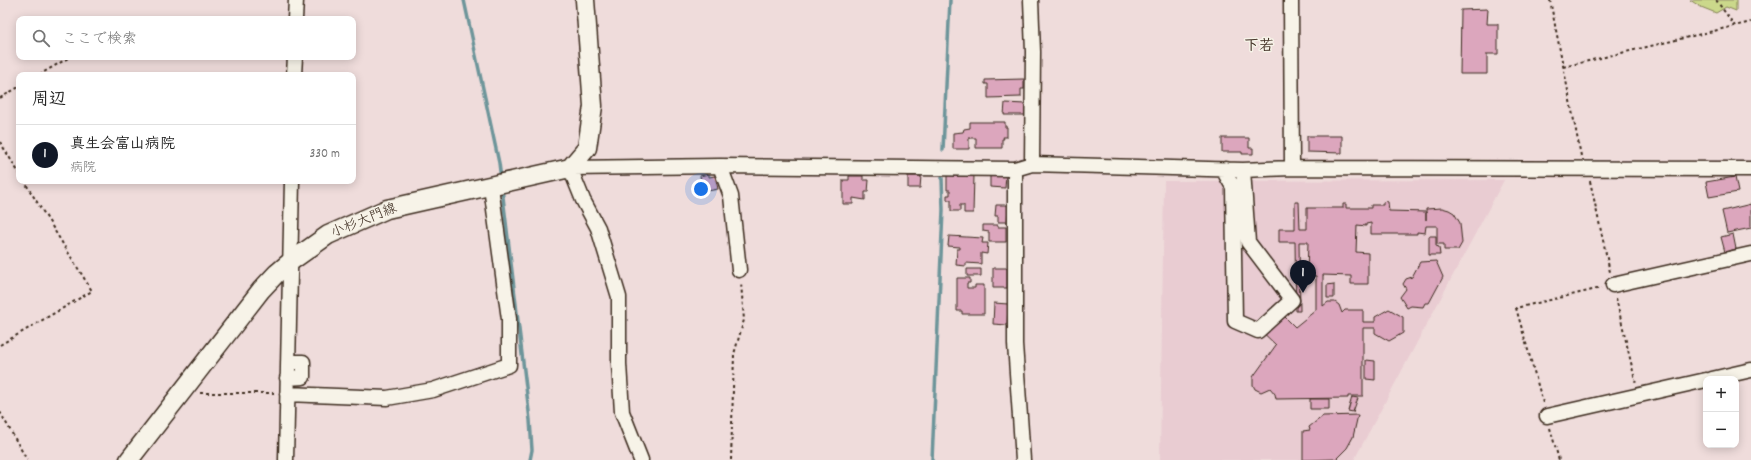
<!DOCTYPE html>
<html lang="ja">
<head>
<meta charset="utf-8">
<style>
	:root { --surface:#fff; --page:#f2f2f2; --text:#222; --muted:#767676; --line:#e0e0e0; --accent:#111827 }
	body { margin:0; font-family:Dekko,"Klee One",sans-serif; background:var(--page); color:var(--text) }
	.controls { position:absolute; right:12px; bottom:12px; display:grid; overflow:hidden; border-radius:8px; box-shadow:0 2px 10px #0003 }
	.controls button { width:36px; height:36px; display:grid; place-items:center; padding:0; border:0; border-bottom:1px solid var(--line); background:var(--surface); color:var(--text); font:20px sans-serif }
	.you { position:absolute; left:701px; top:189px; width:14px; height:14px; margin:-10px; border:3px solid #fff; border-radius:50%; background:#1a73e8; box-shadow:0 0 0 6px #1a73e833 }
	.badge { display:grid; place-items:center; width:26px; height:26px; border-radius:50%; background:var(--accent); color:#fff; font-size:13px; font-weight:700 }
	.pin { position:absolute; translate:-50% -33px; filter:drop-shadow(0 1px 2px #0008) }
	.pin::after { content:''; position:absolute; top:21px; width:14px; height:12px; background:inherit; clip-path:polygon(0 0,100% 0,50% 100%) }
	.list { margin:0; padding:0; list-style:none }
	h2 { display:flex; justify-content:space-between; align-items:center; height:52px; margin:0; padding:0 16px; font-size:17px }
	h2 small { font-size:13px; font-weight:400; color:var(--muted) }
	.list li { display:grid; grid-template-columns:26px 1fr auto; gap:12px; align-items:center; box-sizing:border-box; height:60px; padding:0 16px; border-top:1px solid var(--line) }
	.list b { display:block; font-size:15px; white-space:nowrap }
	.list p { margin:0; font-size:13px; white-space:nowrap; color:var(--muted) }
	.list em { font-size:13px; font-style:normal; color:var(--muted) }
	.icon { flex:none; width:22px; height:22px; fill:none; stroke:currentColor; stroke-width:2; stroke-linecap:round; stroke-linejoin:round }
	.map { position:relative; flex:none; width:1751px; height:460px; overflow:hidden }
	.search { position:absolute; background:var(--surface); box-shadow:0 2px 10px #0003; left:16px; top:16px; width:340px; height:44px; display:flex; align-items:center; gap:10px; box-sizing:border-box; padding:0 14px; border-radius:8px; color:var(--muted); font-size:15px }
	.panel { position:absolute; background:var(--surface); box-shadow:0 2px 10px #0003; left:16px; top:72px; width:340px; height:112px; border-radius:8px }
	.map>svg:first-child { display:block }
	.built { fill:#e9ccd2 }
	.green { fill:#cbd88b; stroke:#838154 }
	.lines { fill:none; stroke-linecap:round; stroke-linejoin:round }
	.stream { stroke:#6d959a; stroke-width:3.5 }
	.building { fill:#dca6bd; stroke:#3b2a1e }
	.minor-casing { stroke:#3b2a1e; stroke-width:17 }
	.major-casing { stroke:#3b2a1e; stroke-width:21 }
	.path { stroke:#3b2a1e; stroke-width:2; stroke-dasharray:3 3; stroke-linecap:butt }
	.minor { stroke:#f7f3e8; stroke-width:14 }
	.major { stroke:#f7f3e8; stroke-width:18 }
	.labels { text-anchor:middle; dominant-baseline:central; stroke-width:3; stroke-linejoin:round; paint-order:stroke }
	.street-label { font-size:14px; fill:#3b2a1e; stroke:#f7f3e8 }
	.neighbourhood-label { font-size:15px; font-weight:bold; fill:#3b2a1e; stroke:#f7f3e8 }
</style>
</head>
<body>
<div class="map">
<svg width="1751" height="460" viewBox="0 0 1751 460">
	<rect width="100%" height="100%" fill="#efdcdb"/>
	<filter id="ink" filterUnits="userSpaceOnUse"><feTurbulence type="fractalNoise" baseFrequency=".025" numOctaves="2"/><feDisplacementMap in="SourceGraphic" scale="8" xChannelSelector="R" yChannelSelector="G"/><feConvolveMatrix kernelMatrix="1 2 1 2 8 2 1 2 1" color-interpolation-filters="sRGB"/></filter>
	<g filter="url(#ink)">
		<!-- built -->
		<path class="built" d="M1504,180L1354,460H1160L1164,181Z"/>
		<!-- green -->
		<path class="green" d="M1690,0H1736V11L1726,7L1716,13L1701,7Z"/>
		<g class="lines">
			<!-- stream -->
			<path class="stream" d="M464,0L499,163L501,179
				M943,150L950,0
				M502,189L530,420L532,450L530,460
				M932,460L943,210L942,178"/>
		</g>
		<!-- building -->
		<path class="building" d="M1488,9L1487,24H1498V54H1487V74H1460L1461,10Z
			M1024,79V89H1021V97L988,98V84H985V80Z
			M1005,103L1025,104V115H1004Z
			M970,122H1005V127H1007V137H1003L1004,139H1002V148H976V138H969V149H953V133L963,132L964,129L970,128Z
			M1307,136H1342V153L1307,152Z
			M1222,138H1249V148H1253V154H1242V152H1222Z
			M709,174V177L715,176L718,189L703,192L700,176Z
			M947,175H974L973,213H964V205H960V211H951V200H947V195H950V190H947Z
			M990,175H1006L1005,188L990,187Z
			M849,176H863V180H869L868,192H865V200L853,198V204H843V180H849Z
			M908,176H921L920,188H908Z
			M1735,177L1738,192L1709,197L1706,182Z
			M1386,201L1388,202L1389,211L1426,212V220V209L1442,208L1449,210L1454,213L1460,223L1462,243L1458,250H1444V244H1437V226H1426L1425,233L1417,232V234H1371V223L1366,224V226L1357,225L1356,252L1368,253V284H1351V276L1323,275V306L1328,302H1335L1339,305L1342,313L1345,310H1363V322H1375V317L1389,309L1403,317V333L1389,341L1375,333V328H1363V396H1348V398L1276,399L1275,394L1270,388L1261,392L1255,389L1253,385V377L1276,345L1257,327L1276,308L1295,327L1316,310V276L1307,275L1308,242H1299L1300,311H1296L1295,242H1279V229H1295V202H1299L1300,229H1307V208H1343V204H1346V208H1371V205H1383V202Z
			M1751,204V228L1727,233L1722,211Z
			M996,205H1008L1007,222H998V216H995Z
			M983,225H998V227H1006V242H989V232L983,231Z
			M1733,234L1736,249L1725,252L1721,237Z
			M949,236L983,238L982,243H988L987,254L981,253V264L966,263V266L956,265L957,249H960V247L948,246Z
			M1429,236H1436V246L1439,247L1440,255H1429Z
			M1436,261L1443,277L1429,303H1425L1423,307L1411,306L1407,308L1400,297L1406,289L1403,284L1406,279L1412,277L1420,262Z
			M993,268H1007V288H993Z
			M967,269H981V276H967Z
			M957,278H970V283H967V288H975V285H984V314H962V311H957Z
			M1334,284V298H1327V285Z
			M994,303L1008,304L1007,325L993,324Z
			M1366,360L1375,361V380L1366,379Z
			M1352,397L1358,398L1353,412L1348,411Z
			M1310,399H1329V409H1310Z
			M1358,415L1353,437L1347,448L1336,459L1303,460V431L1310,430L1309,427L1323,416Z"/>
		<g class="lines">
			<defs>
				<path id="minor" d="M1031,0L1033,52L1032,164
					M1291,0L1292,168
					M295,19L296,0
					M294,75L295,57
					M720,166L731,196L739,270
					M1015,169V344L1023,460
					M1226,169V175L1233,187L1235,321L1258,331L1292,300L1248,242L1243,170
					M1613,285L1751,254
					M287,378L303,377V362H288
					M1712,379L1751,370
					M287,394L387,398L433,390L509,365V319L491,187
					M1547,416L1706,380
					M286,460L292,181
					M641,460L622,412L619,364V297L598,228L583,200L570,168L720,166L1015,169L1032,164L1243,170L1292,168L1751,169"/>
				<path id="major" d="M129,460L261,290L277,273L290,262L328,235L387,209L570,168L587,148L593,106L585,0"/>
			</defs>
			<!-- minor casing -->
			<use href="#minor" class="minor-casing"/>
			<!-- major casing -->
			<use href="#major" class="major-casing"/>
			<!-- path -->
			<path class="path" d="M1550,0L1581,156
				M1716,0L1735,26
				M1563,67L1751,22
				M39,75L70,57
				M0,98L19,87
				M0,142L19,173
				M1590,181L1610,272
				M1616,298L1636,384
				M0,345L92,291L24,181
				M200,393H274
				M1543,403L1516,308L1601,288
				M0,412L27,460
				M1550,428L1559,460
				M731,460L734,354L744,320L741,283"/>
			<!-- minor -->
			<use href="#minor" class="minor"/>
			<!-- major -->
			<use href="#major" class="major"/>
		</g>
	</g>
	<g class="labels">
		<!-- street labels -->
		<g class="street-label">
			<text transform="translate(364 221) rotate(-22)">小杉大門線</text>
		</g>
		<!-- neighbourhood labels -->
		<g class="neighbourhood-label">
			<text x="1259" y="47">下若</text>
		</g>
	</g>
</svg>
<div class="controls">
<button>+</button>
<button>−</button>
</div>
<div class="you"></div>
<div class="pin badge" style="left:1303px;top:293px">1</div>
<div class="search"><svg class="icon" aria-label="search" viewBox="0 0 24 24"><circle cx="10" cy="10" r="6"/><path d="M15 15l6 6"/></svg>ここで検索</div>
<section class="panel">
<h2>周辺<small></small></h2>
<ul class="list">
<li><span class="badge">1</span><div><b>真生会富山病院</b><p>病院</p></div><em>330 m</em></li>
</ul>
</section>
</div>
</body>
</html>
